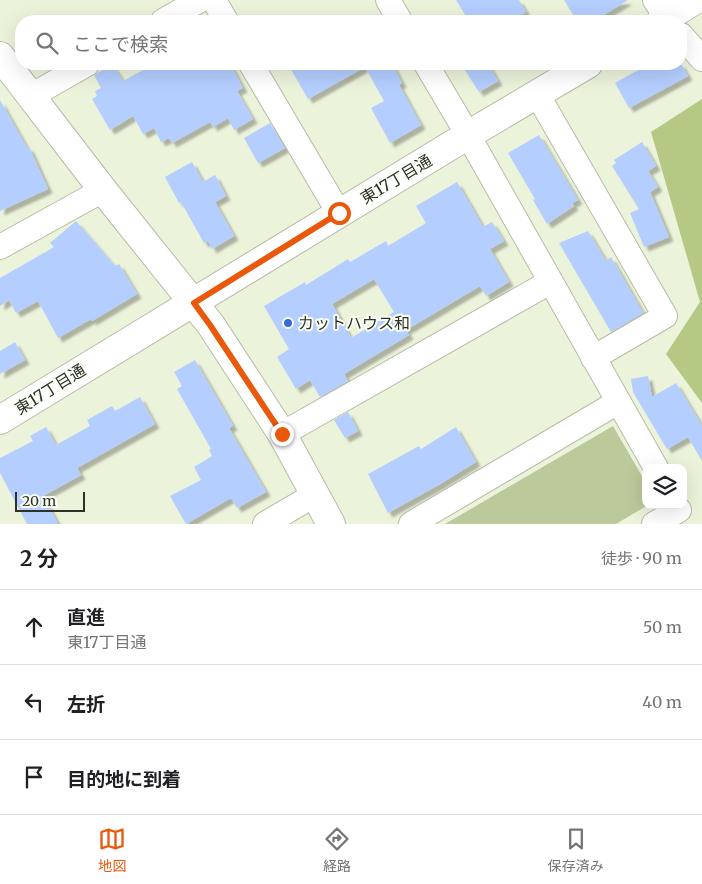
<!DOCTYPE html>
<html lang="ja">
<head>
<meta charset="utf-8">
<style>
	:root { --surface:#fff; --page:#f6f6f6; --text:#202124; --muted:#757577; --line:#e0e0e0; --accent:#ea580c }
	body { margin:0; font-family:Merriweather,"Noto Sans JP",serif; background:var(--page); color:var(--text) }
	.controls { position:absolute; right:15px; bottom:15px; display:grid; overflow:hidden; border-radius:10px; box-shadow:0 5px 20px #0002 }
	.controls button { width:45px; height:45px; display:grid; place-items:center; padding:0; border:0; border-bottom:1px solid var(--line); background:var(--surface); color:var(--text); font:25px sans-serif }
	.scale { position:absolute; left:15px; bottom:12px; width:70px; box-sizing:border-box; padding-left:5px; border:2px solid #2e3128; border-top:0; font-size:14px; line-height:18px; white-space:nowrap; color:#2e3128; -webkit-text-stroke:4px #fbfef5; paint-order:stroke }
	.stop { position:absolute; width:15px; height:15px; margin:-11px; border:4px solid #ea580c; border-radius:50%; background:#fff }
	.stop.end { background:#ea580c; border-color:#fff; box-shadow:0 1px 5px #0008 }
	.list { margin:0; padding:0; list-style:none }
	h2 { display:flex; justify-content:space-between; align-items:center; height:65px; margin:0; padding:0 20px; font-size:21px }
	h2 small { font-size:16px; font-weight:400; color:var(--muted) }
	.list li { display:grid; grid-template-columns:32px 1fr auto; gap:15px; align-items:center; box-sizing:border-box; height:75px; padding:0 20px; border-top:1px solid var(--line) }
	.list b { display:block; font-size:19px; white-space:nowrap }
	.list p { margin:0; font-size:16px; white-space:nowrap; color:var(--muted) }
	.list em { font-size:16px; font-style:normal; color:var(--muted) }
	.icon { flex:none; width:28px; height:28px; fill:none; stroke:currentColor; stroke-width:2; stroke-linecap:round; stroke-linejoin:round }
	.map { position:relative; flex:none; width:702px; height:524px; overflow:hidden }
	.search { position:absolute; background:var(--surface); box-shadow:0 5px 20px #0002; left:15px; right:15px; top:15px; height:55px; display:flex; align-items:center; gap:12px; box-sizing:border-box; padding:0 18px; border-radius:20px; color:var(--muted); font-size:19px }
	.sheet { height:290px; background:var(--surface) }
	nav { display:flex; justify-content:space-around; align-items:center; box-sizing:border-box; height:70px; border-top:1px solid var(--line); background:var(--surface); font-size:14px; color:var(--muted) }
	nav a { display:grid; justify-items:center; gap:2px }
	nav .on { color:var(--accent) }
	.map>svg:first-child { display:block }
	.green { fill:#bbc99b }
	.forest { fill:#b6c984 }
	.building { fill:#b4ceff; fill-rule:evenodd; filter:url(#shadow) }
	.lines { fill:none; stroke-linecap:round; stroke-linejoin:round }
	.minor-casing { stroke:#b5bca5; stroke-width:26 }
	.tertiary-casing { stroke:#b5bca5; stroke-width:30 }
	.minor { stroke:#fff; stroke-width:24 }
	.tertiary { stroke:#fff; stroke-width:28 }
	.route { stroke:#ea580c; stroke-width:6 }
	.poi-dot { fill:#3669d9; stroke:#fbfef5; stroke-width:2 }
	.labels { text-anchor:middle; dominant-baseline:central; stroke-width:4; stroke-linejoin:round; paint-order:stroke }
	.street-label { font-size:16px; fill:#2e3128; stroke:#fbfef5 }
	.poi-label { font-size:16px; fill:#2e3128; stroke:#fbfef5; text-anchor:start }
</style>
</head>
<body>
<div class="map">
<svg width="702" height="524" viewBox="0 0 702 524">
	<defs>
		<filter id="shadow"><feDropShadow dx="4.5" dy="4.5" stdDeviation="1" flood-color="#0004"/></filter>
	</defs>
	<rect width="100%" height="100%" fill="#ecf3db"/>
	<!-- green -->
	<path class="green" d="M613,426L646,483V505H648L616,524H445Z"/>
	<!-- forest -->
	<path class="forest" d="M702,99V403L666,354L700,302L651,132Z"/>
	<!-- building -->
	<path class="building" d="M456,0H519L526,12L521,15L525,21H469Z
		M564,0H628L594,21H577Z
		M112,64L123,81L154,64H230L243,88L237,91L253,119L234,130L228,118L213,127L210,122L172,143L169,138L161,142L154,128L143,134L133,116L110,130L92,99L97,96L95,91L101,88L94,75Z
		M288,64H392L402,83L399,85L421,125L390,143L371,108L384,101L365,67L308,99Z
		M461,64H488L498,81L479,92Z
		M649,64H681L688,76L629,108L615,83Z
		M0,100L27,148L29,147L48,189L0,211Z
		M270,123L285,148L258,163L244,138Z
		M539,135L578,200L572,203L574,206L547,224L533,200L535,199L508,153Z
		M642,142L656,166L648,171L658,187L650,192L669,237L644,247L630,213L639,209L612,166L616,163L614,160Z
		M192,162L203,182L215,175L226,196L215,202L234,236L212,249L208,241L204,243L181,202L179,203L165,177Z
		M457,182L483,227L492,222L504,241L490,249L509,282L486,296L480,286L406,330L409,335L344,374L348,381L320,397L310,380L296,389L277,357L289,349L264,306L305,282L306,285L348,259L350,262L386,241L388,246L426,223L416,206ZM374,279L394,312L351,338L332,304Z
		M76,221L115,266L119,264L137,294L92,321L91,319L58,338L38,301L16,313L9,300L0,306V278L54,247L50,243Z
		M588,231L606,261L611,257L643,313L611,332L559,243Z
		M15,342L25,360L0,374V351Z
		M195,360L233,426L229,428L266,492L237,508L231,498L186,524L170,496L201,480L194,467L212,456L209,450L211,449L177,389L182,386L174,372Z
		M648,376L652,397L676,383L702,426V461L688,437L667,449L633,392L631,379Z
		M140,397L155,424L77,468L81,475L43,496L58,524H27L0,473V458L33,441L30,436L46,427L56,445L90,426L87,420L112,406L115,411Z
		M348,412L358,431L345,438L334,420Z
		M456,427L476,462L442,483L388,513L368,474L419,446L421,449Z"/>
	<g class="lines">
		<defs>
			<path id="minor" d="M214,0L226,21
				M388,0L400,21
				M655,0L669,21
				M163,21L200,0
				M681,35L702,59
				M251,64L339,213
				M426,64L468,135L656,468
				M537,94L665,316L593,358
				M31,96L87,64
				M0,247L103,190
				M282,434L550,282
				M265,524L316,494
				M411,524L618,402
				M654,524L679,510"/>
			<path id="tertiary" d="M661,21L695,0
				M0,56L103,190L211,325L282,434L331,524
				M0,420L468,135L588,64"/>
		</defs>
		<!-- minor casing -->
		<use href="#minor" class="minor-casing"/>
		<!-- tertiary casing -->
		<use href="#tertiary" class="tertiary-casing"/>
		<!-- minor -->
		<use href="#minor" class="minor"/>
		<!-- tertiary -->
		<use href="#tertiary" class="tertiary"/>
	</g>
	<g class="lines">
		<!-- route -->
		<path class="route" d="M282,434L210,325L194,303L339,213"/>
	</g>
	<!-- markers -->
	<circle class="poi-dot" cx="288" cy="323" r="5"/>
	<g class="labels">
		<!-- street labels -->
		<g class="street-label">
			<text transform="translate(396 179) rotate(-31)">東17丁目通</text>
			<text transform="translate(50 389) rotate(-32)">東17丁目通</text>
		</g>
		<!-- poi labels -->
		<g class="poi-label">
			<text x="298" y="323">カットハウス和</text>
		</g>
	</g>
</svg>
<div class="controls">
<button><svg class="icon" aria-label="layers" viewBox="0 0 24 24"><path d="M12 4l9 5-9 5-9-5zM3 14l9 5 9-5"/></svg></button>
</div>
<div class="scale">20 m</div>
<div class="stop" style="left:339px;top:213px"></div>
<div class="stop end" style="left:282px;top:434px"></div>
<div class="search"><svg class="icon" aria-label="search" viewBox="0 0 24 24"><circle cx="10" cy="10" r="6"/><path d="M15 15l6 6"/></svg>ここで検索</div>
</div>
<section class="sheet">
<h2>2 分<small>徒歩 · 90 m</small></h2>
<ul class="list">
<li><svg class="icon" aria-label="ahead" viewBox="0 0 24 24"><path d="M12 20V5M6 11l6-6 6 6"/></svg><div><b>直進</b><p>東17丁目通</p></div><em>50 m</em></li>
<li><svg class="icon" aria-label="left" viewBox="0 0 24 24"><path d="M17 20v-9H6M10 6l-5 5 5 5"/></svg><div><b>左折</b></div><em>40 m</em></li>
<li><svg class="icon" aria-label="arrive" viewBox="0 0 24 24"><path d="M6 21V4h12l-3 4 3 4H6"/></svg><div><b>目的地に到着</b></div></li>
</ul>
</section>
<nav>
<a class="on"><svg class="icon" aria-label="map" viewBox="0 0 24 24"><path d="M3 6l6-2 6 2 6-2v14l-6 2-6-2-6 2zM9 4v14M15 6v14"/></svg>地図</a>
<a><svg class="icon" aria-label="directions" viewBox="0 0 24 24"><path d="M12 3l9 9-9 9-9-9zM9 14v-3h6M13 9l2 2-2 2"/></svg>経路</a>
<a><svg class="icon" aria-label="saved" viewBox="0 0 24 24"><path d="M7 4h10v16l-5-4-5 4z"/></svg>保存済み</a>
</nav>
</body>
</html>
